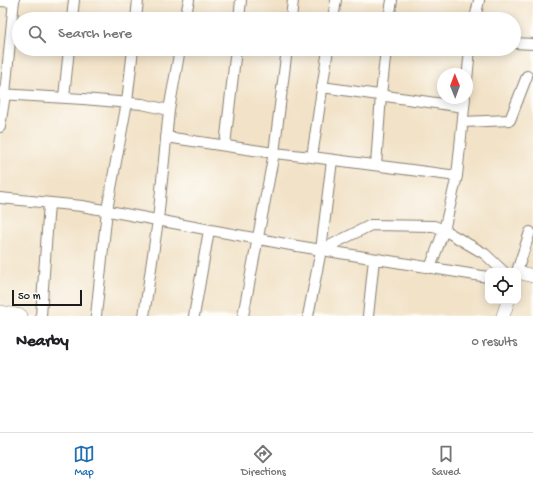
<!DOCTYPE html>
<html lang="en">
<head>
<meta charset="utf-8">
<style>
	:root { --surface:#fff; --page:#f2f2f2; --text:#202124; --muted:#757577; --line:#e0e0e0; --accent:#1f6fb2 }
	body { margin:0; font-family:"Gochi Hand",sans-serif; background:var(--page); color:var(--text) }
	.controls { position:absolute; right:12px; bottom:12px; display:grid; overflow:hidden; border-radius:8px; box-shadow:0 2px 10px #0003 }
	.controls button { width:36px; height:36px; display:grid; place-items:center; padding:0; border:0; border-bottom:1px solid var(--line); background:var(--surface); color:var(--text); font:20px sans-serif }
	.compass { position:absolute; left:437px; top:68px; width:36px; height:36px; border-radius:50%; background:var(--surface); box-shadow:0 2px 10px #0003; rotate:359deg }
	.scale { position:absolute; left:12px; bottom:10px; width:70px; box-sizing:border-box; padding-left:4px; border:2px solid #1c1c1c; border-top:0; font-size:11px; line-height:14px; white-space:nowrap; color:#1c1c1c; -webkit-text-stroke:3px #fdfcf7; paint-order:stroke }
	.list { margin:0; padding:0; list-style:none }
	h2 { display:flex; justify-content:space-between; align-items:center; height:52px; margin:0; padding:0 16px; font-size:17px }
	h2 small { font-size:13px; font-weight:400; color:var(--muted) }
	.icon { flex:none; width:22px; height:22px; fill:none; stroke:currentColor; stroke-width:2; stroke-linecap:round; stroke-linejoin:round }
	.map { position:relative; flex:none; width:533px; height:316px; overflow:hidden }
	.search { position:absolute; background:var(--surface); box-shadow:0 2px 10px #0003; left:12px; right:12px; top:12px; height:44px; display:flex; align-items:center; gap:10px; box-sizing:border-box; padding:0 14px; border-radius:22px; color:var(--muted); font-size:15px }
	.sheet { height:116px; background:var(--surface) }
	nav { display:flex; justify-content:space-around; align-items:center; box-sizing:border-box; height:56px; border-top:1px solid var(--line); background:var(--surface); font-size:11px; color:var(--muted) }
	nav a { display:grid; justify-items:center; gap:2px }
	nav .on { color:var(--accent) }
	.map>svg:first-child { display:block }
	.lines { fill:none; stroke-linecap:round; stroke-linejoin:round }
	.minor-casing { stroke:#877f72; stroke-width:12 }
	.tertiary-casing { stroke:#877f72; stroke-width:14 }
	.minor { stroke:#fff; stroke-width:10 }
	.tertiary { stroke:#fff; stroke-width:13 }
</style>
</head>
<body>
<div class="map">
<svg width="533" height="316" viewBox="0 0 533 316">
	<rect width="100%" height="100%" fill="#fdfcf7"/>
	<filter id="ink" filterUnits="userSpaceOnUse"><feTurbulence type="fractalNoise" baseFrequency=".025" numOctaves="2"/><feDisplacementMap in="SourceGraphic" scale="8" xChannelSelector="R" yChannelSelector="G"/><feConvolveMatrix kernelMatrix="1 2 1 2 8 2 1 2 1" color-interpolation-filters="sRGB"/></filter>
	<filter id="wash" filterUnits="userSpaceOnUse"><feTurbulence type="fractalNoise" baseFrequency=".012" numOctaves="4" result="noise"/><feDisplacementMap in="SourceGraphic" scale="16" xChannelSelector="R" yChannelSelector="G"/><feGaussianBlur stdDeviation="0.9" result="paint"/><feColorMatrix in="noise" values="0 0 0 0 0 0 0 0 0 0 0 0 0 0 0 0 0 1.4 0 .05"/><feComposite in="paint" operator="in"/></filter>
	<g filter="url(#wash)">
		<rect width="100%" height="100%" fill="#f2e2c7"/>
	</g>
	<g filter="url(#ink)">
		<g class="lines">
			<defs>
				<path id="minor" d="M0,1L14,2
					M72,19L74,0
					M136,19L138,0
					M185,19L189,0
					M239,19L241,0
					M291,19L293,0
					M333,19L336,0
					M389,19L392,0
					M475,19L479,0
					M514,43L533,44
					M467,80L470,49
					M322,87L464,107
					M0,94L83,99L142,104L169,110
					M64,97L69,49
					M463,122L510,120L527,76
					M0,127L5,94L14,0
					M166,137L274,153L312,157L457,176L465,98
					M225,145L236,49
					M312,157L328,49
					M376,165L381,95L386,49
					M0,198L82,206L291,245L488,277
					M321,250L371,225L434,226L444,230L485,254L503,271
					M430,268L444,230L457,176
					M517,271L530,232
					M41,316L49,203
					M96,316L107,210L127,102L133,49
					M144,316L158,220L169,110L180,49
					M194,316L209,230
					M243,316L274,153L287,49
					M308,316L321,250L332,160
					M368,316L374,259"/>
				<path id="tertiary" d="M518,272L533,276
					M0,312L21,316
					M503,316L508,301"/>
			</defs>
			<!-- minor casing -->
			<use href="#minor" class="minor-casing"/>
			<!-- tertiary casing -->
			<use href="#tertiary" class="tertiary-casing"/>
			<!-- minor -->
			<use href="#minor" class="minor"/>
			<!-- tertiary -->
			<use href="#tertiary" class="tertiary"/>
		</g>
	</g>
</svg>
<div class="controls">
<button><svg class="icon" aria-label="locate" viewBox="0 0 24 24"><circle cx="12" cy="12" r="6"/><path d="M12 2v4M12 18v4M2 12h4M18 12h4"/></svg></button>
</div>
<svg class="compass" viewBox="-18 -18 36 36"><path d="M0-13l5 13h-10z" fill="#e53935"/><path d="M0 13l5-13h-10z" fill="#757577"/></svg>
<div class="scale">50 m</div>
<div class="search"><svg class="icon" aria-label="search" viewBox="0 0 24 24"><circle cx="10" cy="10" r="6"/><path d="M15 15l6 6"/></svg>Search here</div>
</div>
<section class="sheet">
<h2>Nearby<small>0 results</small></h2>
<ul class="list">
</ul>
</section>
<nav>
<a class="on"><svg class="icon" aria-label="map" viewBox="0 0 24 24"><path d="M3 6l6-2 6 2 6-2v14l-6 2-6-2-6 2zM9 4v14M15 6v14"/></svg>Map</a>
<a><svg class="icon" aria-label="directions" viewBox="0 0 24 24"><path d="M12 3l9 9-9 9-9-9zM9 14v-3h6M13 9l2 2-2 2"/></svg>Directions</a>
<a><svg class="icon" aria-label="saved" viewBox="0 0 24 24"><path d="M7 4h10v16l-5-4-5 4z"/></svg>Saved</a>
</nav>
</body>
</html>
